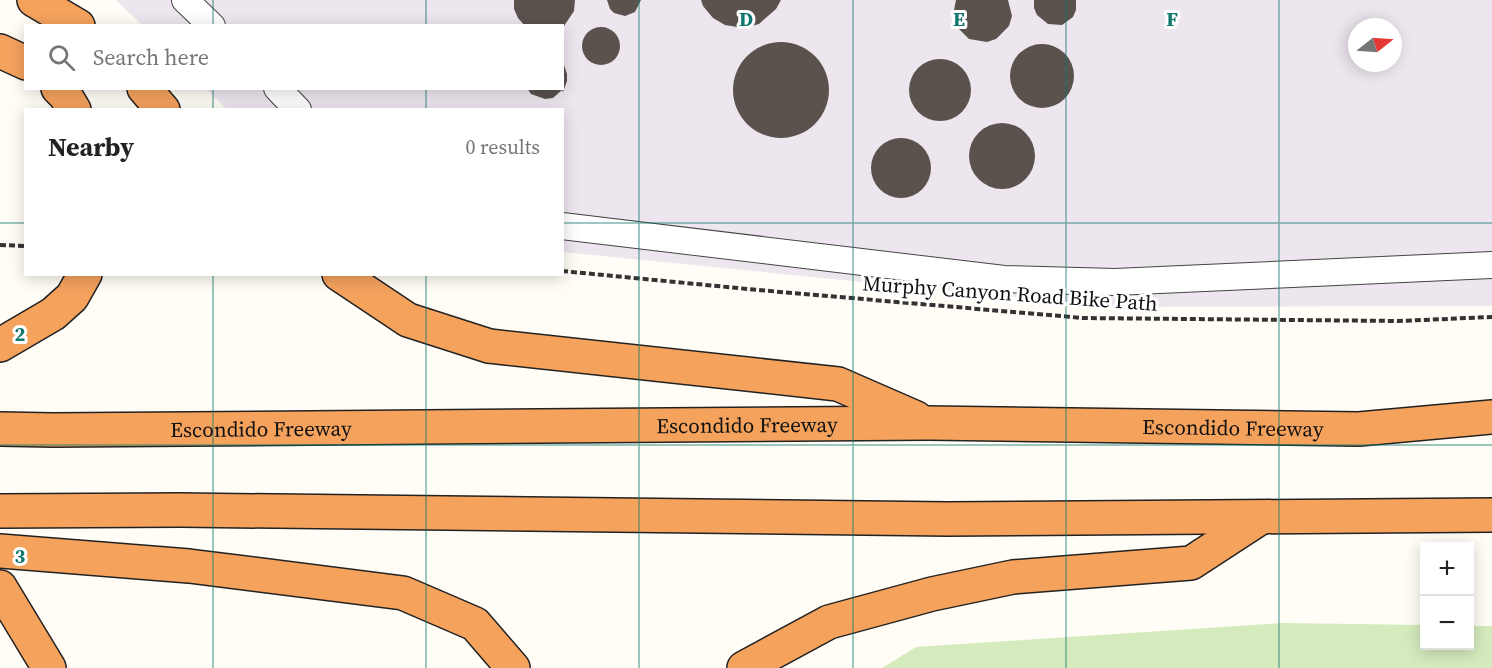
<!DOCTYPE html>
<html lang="en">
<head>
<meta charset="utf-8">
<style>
	:root { --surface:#fff; --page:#f2f2f2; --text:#222; --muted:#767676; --line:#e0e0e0 }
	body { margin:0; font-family:"Source Serif 4",serif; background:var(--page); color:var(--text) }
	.controls { position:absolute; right:18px; bottom:18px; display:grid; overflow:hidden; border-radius:0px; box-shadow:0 3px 15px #0003 }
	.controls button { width:54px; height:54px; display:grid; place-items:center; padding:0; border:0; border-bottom:2px solid var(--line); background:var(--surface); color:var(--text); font:30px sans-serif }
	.compass { position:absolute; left:1348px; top:18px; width:54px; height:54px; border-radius:50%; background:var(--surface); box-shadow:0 3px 15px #0003; rotate:73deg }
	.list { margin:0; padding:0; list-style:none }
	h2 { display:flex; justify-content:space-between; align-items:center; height:78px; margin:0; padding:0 24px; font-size:26px }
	h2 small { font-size:20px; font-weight:400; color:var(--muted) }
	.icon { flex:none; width:33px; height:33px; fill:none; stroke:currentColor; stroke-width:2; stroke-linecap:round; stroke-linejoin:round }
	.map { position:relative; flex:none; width:1492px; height:668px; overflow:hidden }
	.search { position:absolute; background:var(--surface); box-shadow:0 3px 15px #0003; left:24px; top:24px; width:540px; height:66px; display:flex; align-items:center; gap:15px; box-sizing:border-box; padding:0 21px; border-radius:0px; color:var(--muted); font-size:22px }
	.panel { position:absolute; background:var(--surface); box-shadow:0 3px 15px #0003; left:24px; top:108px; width:540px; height:168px; border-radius:0px }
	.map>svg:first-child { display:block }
	.industrial { fill:#eee6ef; fill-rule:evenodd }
	.green { fill:#d5ebbd }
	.building { fill:#5a524d }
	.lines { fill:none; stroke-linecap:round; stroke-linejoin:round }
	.minor-casing { stroke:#444; stroke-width:28 }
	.highway-casing { stroke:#222; stroke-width:36 }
	.path { stroke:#333; stroke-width:4; stroke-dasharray:6 3; stroke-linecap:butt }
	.minor { stroke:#fff; stroke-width:26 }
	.highway { stroke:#f5a25d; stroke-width:33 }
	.grid { fill:none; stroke:#0f766e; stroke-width:1.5; stroke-opacity:0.55 }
	.labels { text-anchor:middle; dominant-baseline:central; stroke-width:6; stroke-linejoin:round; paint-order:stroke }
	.street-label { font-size:21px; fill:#111; stroke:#fff }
	.grid-label { font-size:20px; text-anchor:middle; font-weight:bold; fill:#0f766e; stroke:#fff; stroke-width:6; stroke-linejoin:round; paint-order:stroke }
</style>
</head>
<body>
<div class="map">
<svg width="1492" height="668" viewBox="0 0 1492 668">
	<rect width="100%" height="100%" fill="#fffdf5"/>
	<!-- industrial -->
	<path class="industrial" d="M116,0H1492V306L1113,307L563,252L562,110L227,109L206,89L562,88V26L142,25ZM1357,27H1393V63H1357Z"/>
	<!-- green -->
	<path class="green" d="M1282,623L1424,625V646H1470V626H1492V668H882L916,647Z"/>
	<!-- building -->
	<path class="building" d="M514,0H575L574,11L564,26H525L518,18L514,9Z
		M607,0H641L635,12L625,16L614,13L610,9Z
		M701,0H781L776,9L759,24L748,27H737L725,25L713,18L703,6Z
		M956,0H1008L1012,16L1009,26L996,39L987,42L969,39L955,25L953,15Z
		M1034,0H1076V10L1073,17L1062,25L1048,24L1037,15L1034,8Z
		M582 46a19 19 0 1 1 38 0a19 19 0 1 1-38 0Z
		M733 90a48 48 0 1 1 96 0a48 48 0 1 1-96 0Z
		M1010 76a32 32 0 1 1 64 0a32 32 0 1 1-64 0Z
		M909 90a31 31 0 1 1 62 0a31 31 0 1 1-62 0Z
		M563,62L567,74V81L563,92L562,90L553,98L545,99L531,94L527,88H562Z
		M969 156a33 33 0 1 1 66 0a33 33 0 1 1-66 0Z
		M871 168a30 30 0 1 1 60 0a30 30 0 1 1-60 0Z"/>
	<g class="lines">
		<defs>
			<path id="minor" d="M185,0L212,26
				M277,88L298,110
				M562,226L1004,279L1115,282L1492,265"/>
			<g id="highway">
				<path d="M34,0L78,26"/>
				<path d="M0,51L26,63"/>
				<path d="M58,88L65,95L74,110"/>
				<path d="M144,88L163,110"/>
				<path d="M339,274L408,320L489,346L838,384L916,418"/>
				<path d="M0,345L53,314L72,297L85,274"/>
				<path id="s1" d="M0,429L53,430L929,423L1359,429L1492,417"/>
				<path d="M0,511L180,510L948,519L1492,515"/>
				<path d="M0,551L189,566L403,593L475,624L513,668"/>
				<path d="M0,587L49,668"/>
				<path d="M744,668L829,622L932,594L1013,577L1191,563L1260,518"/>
			</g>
		</defs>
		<!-- minor casing -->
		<use href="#minor" class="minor-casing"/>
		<!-- highway casing -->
		<use href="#highway" class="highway-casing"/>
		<!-- path -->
		<path class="path" d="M0,245L26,246
			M562,271L758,290L1083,318L1398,321L1492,317"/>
		<!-- minor -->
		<use href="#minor" class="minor"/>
		<!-- highway -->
		<use href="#highway" class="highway"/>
	</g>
	<!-- grid -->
	<path class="grid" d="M213,0V26M426,0V26M639,0V668M853,0V668M1066,0V668M1279,0V668M213,88V110M426,88V110M0,223H26M562,223H1492M213,274V668M426,274V668M0,445H1492"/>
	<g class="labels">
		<!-- street labels -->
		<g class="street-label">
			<text transform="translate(1010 293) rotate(4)">Murphy Canyon Road Bike Path</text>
			<text stroke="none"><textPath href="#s1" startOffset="747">Escondido Freeway</textPath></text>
			<text stroke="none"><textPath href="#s1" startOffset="1233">Escondido Freeway</textPath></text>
			<text stroke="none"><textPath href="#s1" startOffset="261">Escondido Freeway</textPath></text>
		</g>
	</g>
	<g class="grid-label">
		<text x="746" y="26">D</text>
		<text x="959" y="26">E</text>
		<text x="1172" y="26">F</text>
		<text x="20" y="341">2</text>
		<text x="20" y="563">3</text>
	</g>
</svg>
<div class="controls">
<button>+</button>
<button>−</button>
</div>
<svg class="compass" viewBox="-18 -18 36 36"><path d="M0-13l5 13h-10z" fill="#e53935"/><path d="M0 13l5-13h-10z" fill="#767676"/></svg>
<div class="search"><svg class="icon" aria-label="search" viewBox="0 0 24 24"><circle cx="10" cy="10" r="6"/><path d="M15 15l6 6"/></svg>Search here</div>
<section class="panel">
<h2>Nearby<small>0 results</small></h2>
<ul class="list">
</ul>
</section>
</div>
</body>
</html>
